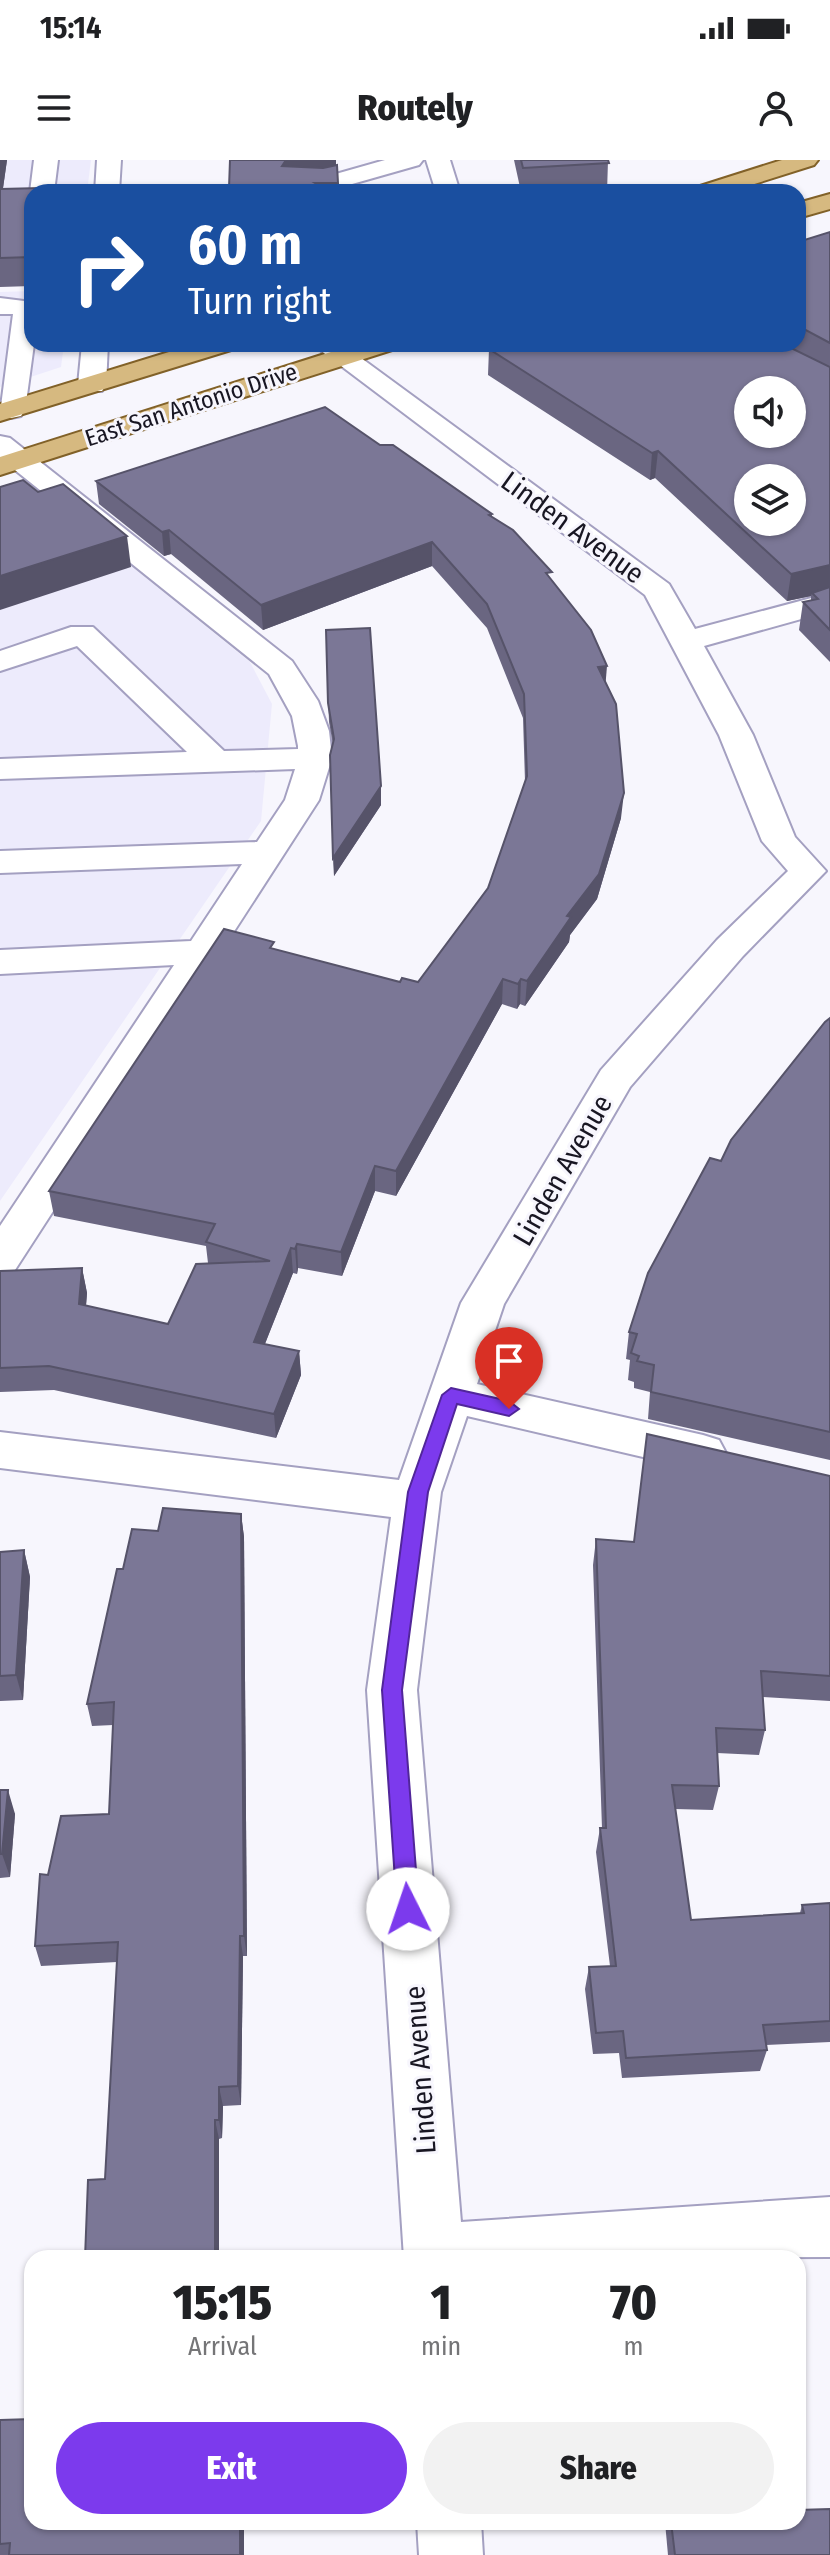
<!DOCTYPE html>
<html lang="en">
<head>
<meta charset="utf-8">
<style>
  body { margin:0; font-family:"Fira Sans Condensed",sans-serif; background:#f2f2f2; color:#202124; height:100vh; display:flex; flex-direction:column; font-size:30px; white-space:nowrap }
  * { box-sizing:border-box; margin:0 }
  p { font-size:26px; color:#757577 }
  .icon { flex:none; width:44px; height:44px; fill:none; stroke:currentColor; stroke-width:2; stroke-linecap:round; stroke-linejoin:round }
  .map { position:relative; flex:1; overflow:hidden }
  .drawer { position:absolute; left:24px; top:2090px; width:782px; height:280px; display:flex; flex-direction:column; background:#fff; border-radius:24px; box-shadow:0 2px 6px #0004 }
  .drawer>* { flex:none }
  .top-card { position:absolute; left:24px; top:24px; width:782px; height:168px; border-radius:24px; box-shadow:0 2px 6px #0004; background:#1a4fa0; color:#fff; overflow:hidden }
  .buttons { position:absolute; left:734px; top:216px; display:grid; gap:16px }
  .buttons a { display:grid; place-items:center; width:72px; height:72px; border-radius:50%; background:#fff; box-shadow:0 2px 6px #0004; font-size:40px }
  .pin { position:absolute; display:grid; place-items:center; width:68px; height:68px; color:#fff; margin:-82px -34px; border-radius:50% 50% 50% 0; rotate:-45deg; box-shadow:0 0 8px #0007 }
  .pin .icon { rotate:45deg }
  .me { position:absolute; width:88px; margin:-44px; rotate:356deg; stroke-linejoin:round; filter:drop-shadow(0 0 6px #0008) }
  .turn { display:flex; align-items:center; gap:28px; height:168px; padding:0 32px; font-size:36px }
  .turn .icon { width:104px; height:104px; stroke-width:2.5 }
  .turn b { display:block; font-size:56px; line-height:68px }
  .eta { display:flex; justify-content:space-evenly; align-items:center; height:136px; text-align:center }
  .eta b { font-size:48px; font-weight:800; line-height:56px }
  .primary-button { display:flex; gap:16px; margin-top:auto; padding:16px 32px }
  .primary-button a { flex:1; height:92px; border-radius:48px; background:#7c3aed; color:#fff; font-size:32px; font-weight:800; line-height:92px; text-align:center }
  .primary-button a+a { background:#f2f2f2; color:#202124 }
  .status { display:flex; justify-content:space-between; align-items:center; height:56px; padding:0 40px; background:#fff; direction:ltr }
  .status svg { height:22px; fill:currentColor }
  header { display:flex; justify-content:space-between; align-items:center; height:104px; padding:0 32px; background:#fff; font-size:36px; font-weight:800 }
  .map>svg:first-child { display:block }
  .built { fill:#edebfc }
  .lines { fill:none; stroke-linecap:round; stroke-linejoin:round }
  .minor-casing { stroke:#a4a0c1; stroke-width:4 }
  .major-casing { stroke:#816128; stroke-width:4 }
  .minor { fill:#fff; fill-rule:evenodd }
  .major { fill:#d6b980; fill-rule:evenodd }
  .wall { fill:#6a6681 }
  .shaded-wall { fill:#565369 }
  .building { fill:#7b7796; stroke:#565369; stroke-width:2; fill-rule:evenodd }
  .route { fill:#7c3aed; stroke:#51269a; stroke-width:2 }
  .labels { text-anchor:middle; stroke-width:6; stroke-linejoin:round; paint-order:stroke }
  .far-street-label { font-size:24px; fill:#181622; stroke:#f7f6fd }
  .street-label { font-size:28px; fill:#181622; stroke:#f7f6fd }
</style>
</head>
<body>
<div class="status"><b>15:14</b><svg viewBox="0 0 49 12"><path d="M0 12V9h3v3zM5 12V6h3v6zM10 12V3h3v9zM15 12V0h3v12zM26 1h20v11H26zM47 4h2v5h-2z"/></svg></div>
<header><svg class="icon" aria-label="menu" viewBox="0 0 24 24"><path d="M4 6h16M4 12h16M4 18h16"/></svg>Routely<svg class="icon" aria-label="person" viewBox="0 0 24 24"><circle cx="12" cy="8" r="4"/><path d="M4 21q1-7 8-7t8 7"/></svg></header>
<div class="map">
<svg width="830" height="2395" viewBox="0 0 830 2395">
  <rect width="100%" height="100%" fill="#f7f6fd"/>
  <g class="built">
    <path d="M 0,0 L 91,0 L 87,32 L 32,32 L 0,43 Z"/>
    <path d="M 32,131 L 32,184 L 64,184 L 61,207 L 0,227 L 0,132 Z"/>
    <path d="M 42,334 L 250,502 L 272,544 L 261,661 L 0,1041 L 0,337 Z"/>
  </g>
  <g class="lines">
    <defs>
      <g id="minor">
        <path d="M 34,0 L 58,0 L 54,32 L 30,32 Z"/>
        <path d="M 97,0 L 121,0 L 119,32 L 95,32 Z"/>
        <path d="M 385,0 L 423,0 L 419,5 L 324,32 L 286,32 L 290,27 Z"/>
        <path d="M 426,0 L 450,0 L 460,32 L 436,32 Z"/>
        <path d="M 0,138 L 32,142 L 34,184 L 25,250 L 21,256 L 11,258 L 0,254 L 13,154 L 0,154 Z"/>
        <path d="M 82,184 L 108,184 L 106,225 L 102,231 L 82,231 L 78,225 Z"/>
        <path d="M 312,184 L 342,184 L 669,424 L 695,469 L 830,433 L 830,451 L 704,486 L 753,575 L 795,677 L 826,711 L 743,796 L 630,927 L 504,1144 L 477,1224 L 703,1275 L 719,1280 L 726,1293 L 719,1306 L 703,1311 L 467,1256 L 441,1332 L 417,1530 L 461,2062 L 830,2037 L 830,2097 L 404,2098 L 367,1530 L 391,1357 L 0,1308 L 0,1272 L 399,1320 L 461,1143 L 601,910 L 717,780 L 788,711 L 762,681 L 719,575 L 645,435 Z"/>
        <path d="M 0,276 L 10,278 L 292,501 L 318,541 L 329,571 L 332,598 L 319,640 L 15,1110 L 0,1115 L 0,1066 L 174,805 L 0,814 L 0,790 L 191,781 L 242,704 L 0,713 L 0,691 L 257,682 L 285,640 L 295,609 L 0,619 L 0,599 L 187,592 L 77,486 L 0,511 L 0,491 L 71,467 L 93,467 L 224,591 L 298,589 L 298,586 L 292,556 L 269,514 L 0,298 Z"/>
        <path d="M 417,2362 L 481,2362 L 483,2395 L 419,2395 Z"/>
      </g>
      <g id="major">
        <path d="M 782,0 L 818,0 L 814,5 L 729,32 L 693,32 L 697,27 Z"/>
        <path d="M 830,34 L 830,49 L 798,58 L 798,43 Z"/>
        <path d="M 195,184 L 235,184 L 231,190 L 0,261 L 0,244 Z"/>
        <path d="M 356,184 L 396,184 L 392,190 L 0,315 L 0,297 Z"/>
      </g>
    </defs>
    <use href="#minor" class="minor-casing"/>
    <use href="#major" class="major-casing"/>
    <use href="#minor" class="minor"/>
    <use href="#major" class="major"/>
  </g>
  <g class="wall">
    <path d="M 0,0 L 7,0 L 3,28 L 1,29 L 82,27 L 82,32 L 32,32 L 32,126 L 0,127 Z"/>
    <path d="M 514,0 L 608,0 L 607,32 L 521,32 Z"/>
    <path d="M 337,5 L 338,32 L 216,32 L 336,5 Z"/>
    <path d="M 830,72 L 830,502 L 799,470 L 803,442 L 811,441 L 811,436 L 787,441 L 655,318 L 650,320 L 488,215 L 489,189 L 506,184 L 798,184 L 798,82 Z"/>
    <path d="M 380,285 L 492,354 L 492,357 L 552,420 L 605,522 L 621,658 L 597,739 L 570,775 L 569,782 L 525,846 L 520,844 L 517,849 L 502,844 L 396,1036 L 375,1031 L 342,1116 L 298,1108 L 297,1114 L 293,1113 L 265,1184 L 299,1191 L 301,1215 L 276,1278 L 54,1230 L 0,1232 L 0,1111 L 82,1108 L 87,1133 L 86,1146 L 168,1164 L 208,1103 L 206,1086 L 54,1056 L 49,1031 L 274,789 L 400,822 L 418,822 L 488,728 L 525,621 L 523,558 L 487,468 L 432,406 L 263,470 L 171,394 L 164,396 L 99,344 L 96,321 Z"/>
    <path d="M 326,470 L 381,626 L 381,645 L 334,716 L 333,585 L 329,562 Z"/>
    <path d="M 830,858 L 830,1300 L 648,1259 L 650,1232 L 634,1228 L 634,1222 L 628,1220 L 630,1200 L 626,1199 L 629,1172 L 721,1001 Z"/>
    <path d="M 830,1316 L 830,1541 L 763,1537 L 765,1570 L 759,1595 L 717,1593 L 719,1626 L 713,1650 L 675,1649 L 691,1760 L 800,1753 L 802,1745 L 830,1743 L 830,1882 L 766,1885 L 767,1890 L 760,1911 L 622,1918 L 619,1893 L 593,1894 L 585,1829 L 589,1807 L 610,1806 L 596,1692 L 600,1668 L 602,1668 L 593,1405 L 596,1379 L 633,1382 Z"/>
    <path d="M 241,1354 L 244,1377 L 247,1796 L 243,1796 L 241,1945 L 223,1946 L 222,1978 L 219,1979 L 105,2019 L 117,1802 L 41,1806 L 35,1786 L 48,1715 L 109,1654 L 113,1565 L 92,1566 L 87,1544 L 123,1409 L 158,1371 Z"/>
    <path d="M 24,1390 L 30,1417 L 23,1540 L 0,1541 L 0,1392 Z"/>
    <path d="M 0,1630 L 15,1654 L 10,1717 L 0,1718 Z"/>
    <path d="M 0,2260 L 32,2362 L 252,2362 L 244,2362 L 244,2395 L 0,2395 Z"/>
    <path d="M 665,2362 L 798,2362 L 830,2395 L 668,2395 Z"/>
  </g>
  <g class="shaded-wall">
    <path d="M 0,0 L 7,0 L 3,28 L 0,30 Z"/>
    <path d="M 286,0 L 336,0 L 336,11 L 282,6 Z"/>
    <path d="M 658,291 L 655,318 L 650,320 L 652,293 Z"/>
    <path d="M 169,370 L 171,394 L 164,396 L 162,372 Z"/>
    <path d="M 127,376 L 131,407 L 0,450 L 0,416 Z"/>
    <path d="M 432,382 L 432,406 L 263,470 L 261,445 Z"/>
    <path d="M 830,405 L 830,431 L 812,433 L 811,436 L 787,441 L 791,414 Z"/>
    <path d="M 607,506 L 605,530 L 598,507 Z"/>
    <path d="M 381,626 L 381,645 L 334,716 L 333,698 Z"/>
    <path d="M 624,633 L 621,658 L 597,739 L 570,775 L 569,782 L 525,846 L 527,821 Z"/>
    <path d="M 503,819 L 502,844 L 396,1036 L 396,1011 Z"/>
    <path d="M 521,819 L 520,844 L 517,849 L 518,824 Z"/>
    <path d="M 375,1006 L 375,1031 L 342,1116 L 341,1092 Z"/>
    <path d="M 297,1084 L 298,1108 L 297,1114 L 295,1089 Z"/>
    <path d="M 291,1088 L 293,1113 L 256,1206 L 254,1182 Z"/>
    <path d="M 82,1108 L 87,1133 L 84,1168 L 79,1144 Z"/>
    <path d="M 299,1191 L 301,1215 L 276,1278 L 274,1254 Z"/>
    <path d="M 241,1354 L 244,1377 L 247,1796 L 244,1776 Z"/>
    <path d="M 24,1390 L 30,1417 L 23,1540 L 16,1515 Z"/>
    <path d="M 8,1630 L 15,1654 L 10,1717 L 2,1694 Z"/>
    <path d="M 240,1776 L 243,1796 L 241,1945 L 238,1926 Z"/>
    <path d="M 219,1927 L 223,1946 L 222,1978 L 219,1960 Z"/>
    <path d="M 215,1960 L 219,1979 L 219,2098 L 215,2098 Z"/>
    <rect x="240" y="2362" width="4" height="33"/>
  </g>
  <g class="building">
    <path d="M 230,0 L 286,0 L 282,6 L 323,8 L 337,5 L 338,23 L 315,23 L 330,32 L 216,32 L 229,28 Z"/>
    <path d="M 521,0 L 608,0 L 609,3 L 523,8 Z"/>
    <path d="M 82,27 L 81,32 L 32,32 L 32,97 L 0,98 L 0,29 Z"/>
    <path d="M 830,72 L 830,183 L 798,166 L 798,82 Z"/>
    <path d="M 506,184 L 783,184 L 830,207 L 830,405 L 791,414 L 658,291 L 652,293 L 489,189 ZM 748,230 L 792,230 L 792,274 L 748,274 ZM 748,318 L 792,318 L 792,362 L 748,362 Z"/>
    <path d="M 325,247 L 380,285 L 393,285 L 492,354 L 489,355 L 513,370 L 552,412 L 546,413 L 591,470 L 607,506 L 598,507 L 616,544 L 624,633 L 599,714 L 567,756 L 571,757 L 527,821 L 521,819 L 518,824 L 503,819 L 396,1011 L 375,1006 L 341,1092 L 297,1084 L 295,1089 L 291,1088 L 254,1182 L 299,1191 L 274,1254 L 49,1206 L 0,1208 L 0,1111 L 82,1108 L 79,1144 L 168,1164 L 196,1104 L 270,1101 L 206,1082 L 215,1064 L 49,1031 L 224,769 L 274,782 L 270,788 L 400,822 L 402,818 L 418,822 L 488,728 L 527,616 L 524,534 L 487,444 L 432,382 L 261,445 L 169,370 L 162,372 L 96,321 Z"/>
    <path d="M 23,320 L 38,332 L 63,324 L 127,376 L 0,416 L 0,327 Z"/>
    <path d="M 830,427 L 830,470 L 803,442 L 818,439 L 812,433 Z"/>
    <path d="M 370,468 L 381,626 L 333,698 L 330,595 L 334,579 L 328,543 L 326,470 Z"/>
    <path d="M 830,858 L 830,1272 L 651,1232 L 654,1205 L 637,1201 L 639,1196 L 631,1193 L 637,1174 L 629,1172 L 648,1113 L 710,998 L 721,1001 L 731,980 L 825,862 Z"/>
    <path d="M 647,1274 L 830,1316 L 830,1516 L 761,1511 L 765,1570 L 716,1568 L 719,1626 L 672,1625 L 691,1760 L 804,1753 L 802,1745 L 830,1743 L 830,1861 L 763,1865 L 767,1890 L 626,1898 L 623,1871 L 596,1873 L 589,1807 L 616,1806 L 600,1668 L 606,1668 L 596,1379 L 634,1382 Z"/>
    <path d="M 163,1348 L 241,1354 L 244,1776 L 240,1776 L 238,1926 L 219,1927 L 219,1960 L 215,1960 L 215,2098 L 85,2098 L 88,2020 L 105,2019 L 118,1782 L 35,1786 L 40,1714 L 48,1715 L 61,1656 L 109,1654 L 114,1542 L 87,1544 L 117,1409 L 123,1409 L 132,1369 L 158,1371 Z"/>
    <path d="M 24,1390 L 16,1515 L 0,1516 L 0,1392 Z"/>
    <path d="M 0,1630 L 8,1630 L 2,1694 L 0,1694 Z"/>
    <path d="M 32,2259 L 32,2362 L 240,2362 L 240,2395 L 9,2395 L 10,2383 L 0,2384 L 0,2260 Z"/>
    <path d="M 830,2349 L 830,2395 L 675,2395 L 671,2362 L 798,2362 L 798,2350 Z"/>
  </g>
  <path class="route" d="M 451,1228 L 509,1241 L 519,1249 L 509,1256 L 457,1244 L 428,1332 L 402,1530 L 419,1749 L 416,1757 L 408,1760 L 401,1757 L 397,1749 L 382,1530 L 408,1332 L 442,1235 Z"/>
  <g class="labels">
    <g class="far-street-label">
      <text transform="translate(191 245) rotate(-18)" y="8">East San Antonio Drive</text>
    </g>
    <g class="street-label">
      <text transform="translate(573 367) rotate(36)" y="10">Linden Avenue</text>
      <text transform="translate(562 1010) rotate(-60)" y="10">Linden Avenue</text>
      <text transform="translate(420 1910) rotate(-94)" y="10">Linden Avenue</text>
    </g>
  </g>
</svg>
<div class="buttons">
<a><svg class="icon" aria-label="sound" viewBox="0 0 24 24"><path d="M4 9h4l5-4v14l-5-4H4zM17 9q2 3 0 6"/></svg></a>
<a><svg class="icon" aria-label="layers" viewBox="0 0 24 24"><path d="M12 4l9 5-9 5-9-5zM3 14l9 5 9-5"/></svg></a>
</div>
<div class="pin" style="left:509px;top:1249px;background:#d93025"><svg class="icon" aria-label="arrive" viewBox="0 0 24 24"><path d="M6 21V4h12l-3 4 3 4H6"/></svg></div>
<svg class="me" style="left:408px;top:1749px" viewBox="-20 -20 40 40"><circle r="19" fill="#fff"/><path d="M0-13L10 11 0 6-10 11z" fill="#7c3aed"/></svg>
<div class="top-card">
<div class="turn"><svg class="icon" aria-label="right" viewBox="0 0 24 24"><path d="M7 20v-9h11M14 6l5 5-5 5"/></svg><div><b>60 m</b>Turn right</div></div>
</div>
<section class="drawer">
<div class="eta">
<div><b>15:15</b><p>Arrival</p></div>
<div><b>1</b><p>min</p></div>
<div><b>70</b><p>m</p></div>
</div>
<div class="primary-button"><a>Exit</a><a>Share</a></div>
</section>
</div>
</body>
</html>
